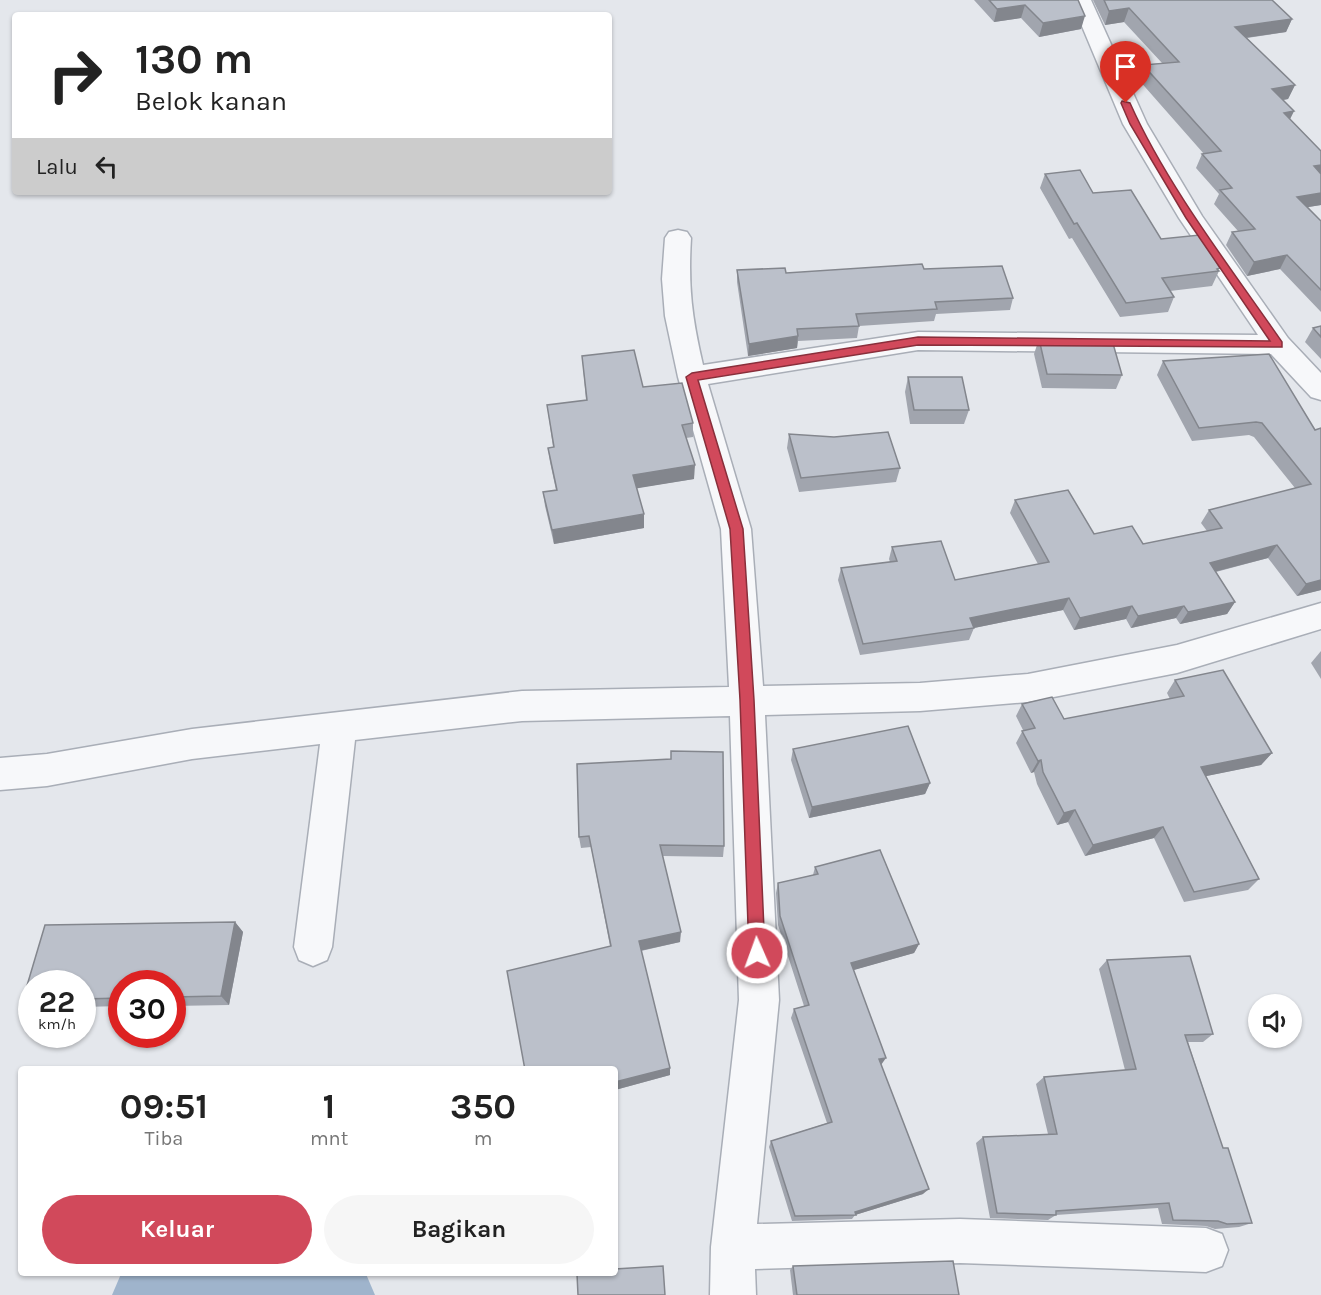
<!DOCTYPE html>
<html lang="id">
<head>
<meta charset="utf-8">
<style>
  body { margin:0; font-family:Karla,sans-serif; background:#f6f6f6; color:#222; height:100vh; display:flex; flex-direction:column; font-size:22px; white-space:nowrap }
  * { box-sizing:border-box; margin:0 }
  p { font-size:20px; color:#767676 }
  .icon { flex:none; width:33px; height:33px; fill:none; stroke:currentColor; stroke-width:2; stroke-linecap:round; stroke-linejoin:round }
  .map { position:relative; flex:1; overflow:hidden }
  .details { position:absolute; left:18px; top:1066px; width:600px; height:210px; display:flex; flex-direction:column; background:#fff; border-radius:6px; box-shadow:0 2px 4px #0004 }
  .details>* { flex:none }
  .banner { position:absolute; left:12px; top:12px; width:600px; height:183px; border-radius:6px; box-shadow:0 2px 4px #0004; background:#fff; color:#222; overflow:hidden }
  .tools { position:absolute; left:1248px; top:994px; display:grid; gap:12px }
  .tools a { display:grid; place-items:center; width:54px; height:54px; border-radius:50%; background:#fff; box-shadow:0 2px 4px #0004; font-size:30px }
  .speed { position:absolute; left:18px; top:970px; display:flex; gap:12px; font-size:30px; font-weight:700; text-align:center }
  .speed>* { display:grid; place-content:center; width:78px; height:78px; border-radius:50%; background:#fff; box-shadow:0 2px 4px #0004; line-height:1 }
  .speed small { font-size:15px; font-weight:400 }
  .speed .limit { border:9px solid #d22; background:#fff; color:#111 }
  .pin { position:absolute; display:grid; place-items:center; width:51px; height:51px; color:#fff; margin:-62px -26px; border-radius:50% 50% 50% 0; rotate:-45deg; box-shadow:0 0 6px #0007 }
  .pin .icon { rotate:45deg }
  .me { position:absolute; width:66px; margin:-33px; rotate:358deg; stroke-linejoin:round; filter:drop-shadow(0 0 4px #0008) }
  .turn { display:flex; align-items:center; gap:21px; height:126px; padding:0 24px; font-size:27px }
  .turn .icon { width:78px; height:78px; stroke-width:2.5 }
  .turn b { display:block; font-size:42px; line-height:51px }
  .then { display:flex; align-items:center; height:57px; padding:0 24px; background:#0003; gap:12px; font-size:22px }
  .eta { display:flex; justify-content:space-evenly; align-items:center; height:102px; text-align:center }
  .eta b { font-size:36px; font-weight:700; line-height:42px }
  .action { display:flex; gap:12px; margin-top:auto; padding:12px 24px }
  .action a { flex:1; height:69px; border-radius:36px; background:#d1495b; color:#fff; font-size:24px; font-weight:700; line-height:69px; text-align:center }
  .action a+a { background:#f6f6f6; color:#222 }
  .map>svg:first-child { display:block }
  .lines { fill:none; stroke-linecap:round; stroke-linejoin:round }
  .river { fill:#9fb4cc; fill-rule:evenodd }
  .minor-casing { stroke:#a9aeb7; stroke-width:3 }
  .minor { fill:#f7f8fa; fill-rule:evenodd }
  .wall { fill:#a1a5ae }
  .shaded-wall { fill:#83868d }
  .building { fill:#bbc0ca; stroke:#83868d; stroke-width:1.5 }
  .route { fill:#d1495b; stroke:#882f3b; stroke-width:1.5 }
</style>
</head>
<body>
<div class="map">
<svg width="1321" height="1295" viewBox="0 0 1321 1295">
  <rect width="100%" height="100%" fill="#e4e7ec"/>
  <g class="lines">
    <path class="river" d="M 121,1274 L 366,1274 L 375,1295 L 112,1295 Z"/>
    <defs>
      <path id="minor" d="M 1071,0 L 1091,0 L 1147,124 L 1202,216 L 1288,338 L 1321,373 L 1321,400 L 1311,397 L 1271,354 L 918,350 L 708,384 L 751,529 L 763,686 L 920,683 L 1028,674 L 1177,645 L 1321,603 L 1321,629 L 1177,673 L 1028,702 L 920,711 L 765,715 L 779,1000 L 757,1224 L 960,1219 L 1206,1228 L 1222,1234 L 1228,1250 L 1222,1266 L 1206,1272 L 960,1263 L 755,1269 L 756,1295 L 710,1295 L 711,1247 L 739,1000 L 730,716 L 522,721 L 355,740 L 332,947 L 327,960 L 313,966 L 299,960 L 294,947 L 320,744 L 192,759 L 47,786 L 0,790 L 0,758 L 47,754 L 192,729 L 522,691 L 729,687 L 721,529 L 678,377 L 665,316 L 662,279 L 665,238 L 669,232 L 678,230 L 687,232 L 691,238 C 688,287 692,318 703,365 L 918,332 L 1258,335 L 1179,218 L 1123,124 Z"/>
    </defs>
    <use href="#minor" class="minor-casing"/>
    <use href="#minor" class="minor"/>
  </g>
  <g class="wall">
    <path d="M 974,0 L 1078,0 L 1081,29 L 1039,37 L 1021,18 L 994,22 Z"/>
    <path d="M 1093,0 L 1272,0 L 1292,19 L 1286,32 L 1247,38 L 1295,85 L 1288,99 L 1283,100 L 1294,111 L 1290,119 L 1321,151 L 1321,205 L 1308,207 L 1321,221 L 1321,312 L 1280,269 L 1247,276 L 1226,245 L 1232,232 L 1238,231 L 1214,204 L 1219,194 L 1196,168 L 1202,154 L 1204,154 L 1138,79 L 1143,65 L 1162,63 L 1124,22 L 1105,25 Z"/>
    <path d="M 1045,174 L 1093,193 L 1161,239 L 1219,271 L 1212,286 L 1170,291 L 1174,297 L 1168,312 L 1120,317 L 1072,238 L 1069,239 L 1040,188 Z"/>
    <path d="M 924,269 L 1013,298 L 1010,310 L 936,314 L 934,321 L 859,326 L 857,338 L 798,341 L 797,348 L 748,356 L 737,282 L 737,270 L 786,273 Z"/>
    <path d="M 1321,326 L 1321,359 L 1305,342 L 1313,328 Z"/>
    <path d="M 1039,339 L 1122,375 L 1116,389 L 1042,388 L 1034,354 Z"/>
    <path d="M 582,356 L 643,387 L 693,423 L 693,437 L 686,438 L 694,479 L 636,488 L 644,528 L 554,544 L 545,506 L 543,492 L 556,490 L 550,462 L 548,448 L 553,447 L 547,405 L 586,400 Z"/>
    <path d="M 1163,361 L 1315,430 L 1321,590 L 1297,596 L 1268,558 L 1216,572 L 1235,602 L 1227,614 L 1180,624 L 1176,618 L 1131,628 L 1126,619 L 1074,630 L 1063,610 L 974,628 L 969,640 L 860,655 L 838,580 L 841,568 L 890,562 L 889,559 L 892,547 L 955,580 L 1038,564 L 1010,513 L 1015,500 L 1094,534 L 1143,544 L 1207,531 L 1201,523 L 1209,510 L 1295,488 L 1254,437 L 1249,435 L 1192,441 L 1157,375 Z"/>
    <path d="M 908,377 L 969,410 L 964,424 L 910,424 L 905,392 Z"/>
    <path d="M 789,434 L 900,468 L 896,482 L 799,492 L 787,448 Z"/>
    <path d="M 1321,651 L 1321,679 L 1311,663 Z"/>
    <path d="M 1175,680 L 1272,753 L 1261,765 L 1206,776 L 1259,879 L 1248,890 L 1184,902 L 1154,838 L 1085,856 L 1068,822 L 1057,825 L 1037,784 L 1034,772 L 1031,773 L 1016,743 L 1023,730 L 1016,716 L 1022,704 L 1064,719 L 1170,699 L 1167,693 Z"/>
    <path d="M 793,749 L 930,783 L 925,794 L 809,818 L 791,760 Z"/>
    <path d="M 577,764 L 724,846 L 723,857 L 663,856 L 680,942 L 641,951 L 670,1068 L 670,1075 L 615,1090 L 610,946 L 591,847 L 581,848 L 579,837 Z"/>
    <path d="M 815,867 L 919,944 L 914,953 L 853,970 L 881,1065 L 923,1194 L 855,1215 L 852,1219 L 792,1221 L 769,1147 L 771,1141 L 827,1123 L 791,1018 L 794,1009 L 804,1006 L 778,925 L 776,893 L 778,883 L 813,875 Z"/>
    <path d="M 235,922 L 243,932 L 229,1005 L 172,1006 L 172,984 L 122,984 L 122,1006 L 82,1007 L 82,984 L 32,984 L 32,1005 L 23,999 L 45,925 Z"/>
    <path d="M 1107,960 L 1213,1034 L 1203,1042 L 1188,1042 L 1223,1148 L 1252,1223 L 1239,1227 L 1215,1229 L 1206,1226 L 1162,1224 L 1158,1208 L 1056,1215 L 1048,1220 L 990,1218 L 976,1143 L 983,1137 L 1048,1134 L 1036,1084 L 1044,1077 L 1125,1070 L 1099,969 Z"/>
    <path d="M 793,1266 L 959,1295 L 793,1295 L 790,1270 Z"/>
  </g>
  <g class="shaded-wall">
    <path d="M 1025,5 L 1021,18 L 994,22 L 997,9 Z"/>
    <path d="M 1129,8 L 1124,22 L 1105,25 L 1109,11 Z"/>
    <path d="M 1085,16 L 1081,29 L 1039,37 L 1043,23 Z"/>
    <path d="M 1292,19 L 1286,32 L 1230,40 L 1235,27 Z"/>
    <path d="M 1295,85 L 1288,99 L 1265,103 L 1272,89 Z"/>
    <path d="M 1294,111 L 1287,125 L 1284,113 Z"/>
    <path d="M 1321,165 L 1321,178 L 1314,166 Z"/>
    <path d="M 1321,193 L 1321,205 L 1290,210 L 1297,197 Z"/>
    <path d="M 1287,255 L 1280,269 L 1247,276 L 1254,262 Z"/>
    <path d="M 798,336 L 797,348 L 748,356 L 749,344 Z"/>
    <path d="M 695,465 L 694,479 L 633,489 L 633,475 Z"/>
    <path d="M 644,514 L 644,528 L 554,544 L 552,530 Z"/>
    <path d="M 1277,545 L 1268,558 L 1202,575 L 1210,563 Z"/>
    <path d="M 1321,580 L 1321,590 L 1297,596 L 1306,584 Z"/>
    <path d="M 1069,598 L 1063,610 L 974,628 L 970,618 Z"/>
    <path d="M 1235,602 L 1227,614 L 1180,624 L 1188,612 Z"/>
    <path d="M 1132,606 L 1126,619 L 1074,630 L 1080,618 Z"/>
    <path d="M 1184,606 L 1176,618 L 1131,628 L 1138,616 Z"/>
    <path d="M 1272,753 L 1261,765 L 1192,779 L 1201,767 Z"/>
    <path d="M 1041,760 L 1034,772 L 1031,773 L 1038,761 Z"/>
    <path d="M 930,783 L 925,794 L 809,818 L 812,807 Z"/>
    <path d="M 1075,810 L 1068,822 L 1057,825 L 1064,813 Z"/>
    <path d="M 1163,827 L 1154,838 L 1085,856 L 1093,845 Z"/>
    <path d="M 235,922 L 243,932 L 229,1005 L 221,996 Z"/>
    <path d="M 681,932 L 680,942 L 639,951 L 639,941 Z"/>
    <path d="M 919,944 L 914,953 L 847,972 L 851,963 Z"/>
    <path d="M 886,1058 L 881,1065 L 879,1059 Z"/>
    <path d="M 670,1068 L 670,1075 L 615,1090 L 615,1082 Z"/>
    <path d="M 929,1189 L 923,1194 L 855,1215 L 855,1212 Z"/>
  </g>
  <g class="building">
    <path d="M 989,0 L 1078,0 L 1085,16 L 1043,23 L 1025,5 L 997,9 Z"/>
    <path d="M 1104,0 L 1272,0 L 1292,19 L 1235,27 L 1295,85 L 1272,89 L 1294,111 L 1284,113 L 1321,151 L 1321,165 L 1314,166 L 1321,174 L 1321,193 L 1297,197 L 1321,221 L 1321,290 L 1287,255 L 1254,262 L 1232,232 L 1255,229 L 1220,190 L 1232,188 L 1202,154 L 1221,151 L 1143,65 L 1179,62 L 1129,8 L 1109,11 Z"/>
    <path d="M 1080,170 L 1093,193 L 1131,190 L 1161,239 L 1200,235 L 1220,268 L 1217,269 L 1219,271 L 1162,278 L 1174,297 L 1126,303 L 1077,223 L 1074,224 L 1045,174 Z"/>
    <path d="M 922,264 L 924,269 L 1002,266 L 1013,298 L 935,302 L 937,309 L 856,314 L 859,326 L 797,329 L 798,336 L 749,344 L 737,270 L 785,268 L 786,273 Z"/>
    <path d="M 1321,326 L 1321,337 L 1313,328 Z"/>
    <path d="M 1039,339 L 1112,340 L 1122,375 L 1047,374 Z"/>
    <path d="M 634,350 L 643,387 L 682,383 L 693,423 L 682,425 L 695,465 L 633,475 L 644,514 L 552,530 L 543,492 L 557,490 L 548,448 L 554,447 L 547,405 L 587,400 L 582,356 Z"/>
    <path d="M 1269,354 L 1315,430 L 1321,428 L 1321,580 L 1306,584 L 1277,545 L 1210,563 L 1235,602 L 1188,612 L 1184,606 L 1138,616 L 1132,606 L 1080,618 L 1069,598 L 970,618 L 974,628 L 863,644 L 841,568 L 897,561 L 892,547 L 941,541 L 955,580 L 1049,562 L 1015,500 L 1068,490 L 1094,534 L 1132,526 L 1143,544 L 1222,528 L 1209,510 L 1311,484 L 1262,423 L 1256,422 L 1199,428 L 1163,361 Z"/>
    <path d="M 908,377 L 962,377 L 969,410 L 914,410 Z"/>
    <path d="M 888,432 L 900,468 L 801,478 L 789,434 L 834,437 Z"/>
    <path d="M 1223,670 L 1272,753 L 1201,767 L 1259,879 L 1194,892 L 1163,827 L 1093,845 L 1075,810 L 1064,813 L 1043,772 L 1041,760 L 1038,761 L 1022,731 L 1035,728 L 1022,704 L 1052,697 L 1064,719 L 1184,696 L 1175,680 Z"/>
    <path d="M 908,726 L 930,783 L 812,807 L 793,749 Z"/>
    <path d="M 671,751 L 723,752 L 724,846 L 660,845 L 681,932 L 639,941 L 670,1068 L 615,1082 L 615,1070 L 525,1070 L 507,971 L 611,946 L 589,836 L 579,837 L 577,764 L 671,759 Z"/>
    <path d="M 880,850 L 919,944 L 851,963 L 886,1058 L 879,1059 L 929,1189 L 855,1212 L 856,1215 L 795,1216 L 771,1141 L 832,1122 L 794,1009 L 809,1005 L 780,916 L 778,883 L 818,874 L 815,867 Z"/>
    <path d="M 235,922 L 221,996 L 172,997 L 172,984 L 122,984 L 122,998 L 82,999 L 82,984 L 32,984 L 32,999 L 23,999 L 45,925 Z"/>
    <path d="M 1190,956 L 1213,1034 L 1185,1035 L 1223,1148 L 1228,1148 L 1252,1223 L 1227,1224 L 1218,1221 L 1173,1220 L 1169,1203 L 1056,1211 L 1056,1215 L 997,1213 L 983,1137 L 1057,1134 L 1044,1077 L 1136,1069 L 1107,960 Z"/>
    <path d="M 953,1261 L 959,1295 L 797,1295 L 793,1266 Z"/>
    <path d="M 663,1266 L 665,1295 L 578,1295 L 577,1274 L 615,1274 L 615,1269 Z"/>
  </g>
  <path class="route" d="M 1122,101 L 1130,103 C 1167,186 1231,268 1282,342 L 1282,347 L 918,345 L 698,380 L 743,529 L 754,700 L 765,953 L 763,959 L 757,961 L 752,959 L 749,953 L 740,700 L 730,529 L 686,377 L 692,373 L 918,337 L 1270,341 L 1186,218 L 1130,124 L 1121,103 Z"/>
</svg>
<div class="tools">
<a><svg class="icon" aria-label="sound" viewBox="0 0 24 24"><path d="M4 9h4l5-4v14l-5-4H4zM17 9q2 3 0 6"/></svg></a>
</div>
<div class="speed"><div>22<small>km/h</small></div><div class="limit">30</div></div>
<div class="pin" style="left:1126px;top:103px;background:#d93025"><svg class="icon" aria-label="arrive" viewBox="0 0 24 24"><path d="M6 21V4h12l-3 4 3 4H6"/></svg></div>
<svg class="me" style="left:757px;top:953px" viewBox="-20 -20 40 40"><circle r="17" fill="#d1495b" stroke="#fff" stroke-width="3"/><path d="M0-11L8 9 0 5-8 9z" fill="#fff"/></svg>
<div class="banner">
<div class="turn"><svg class="icon" aria-label="right" viewBox="0 0 24 24"><path d="M7 20v-9h11M14 6l5 5-5 5"/></svg><div><b>130 m</b>Belok kanan</div></div>
<div class="then">Lalu<svg class="icon" aria-label="left" viewBox="0 0 24 24"><path d="M17 20v-9H6M10 6l-5 5 5 5"/></svg></div>
</div>
<section class="details">
<div class="eta">
<div><b>09:51</b><p>Tiba</p></div>
<div><b>1</b><p>mnt</p></div>
<div><b>350</b><p>m</p></div>
</div>
<div class="action"><a>Keluar</a><a>Bagikan</a></div>
</section>
</div>
</body>
</html>
